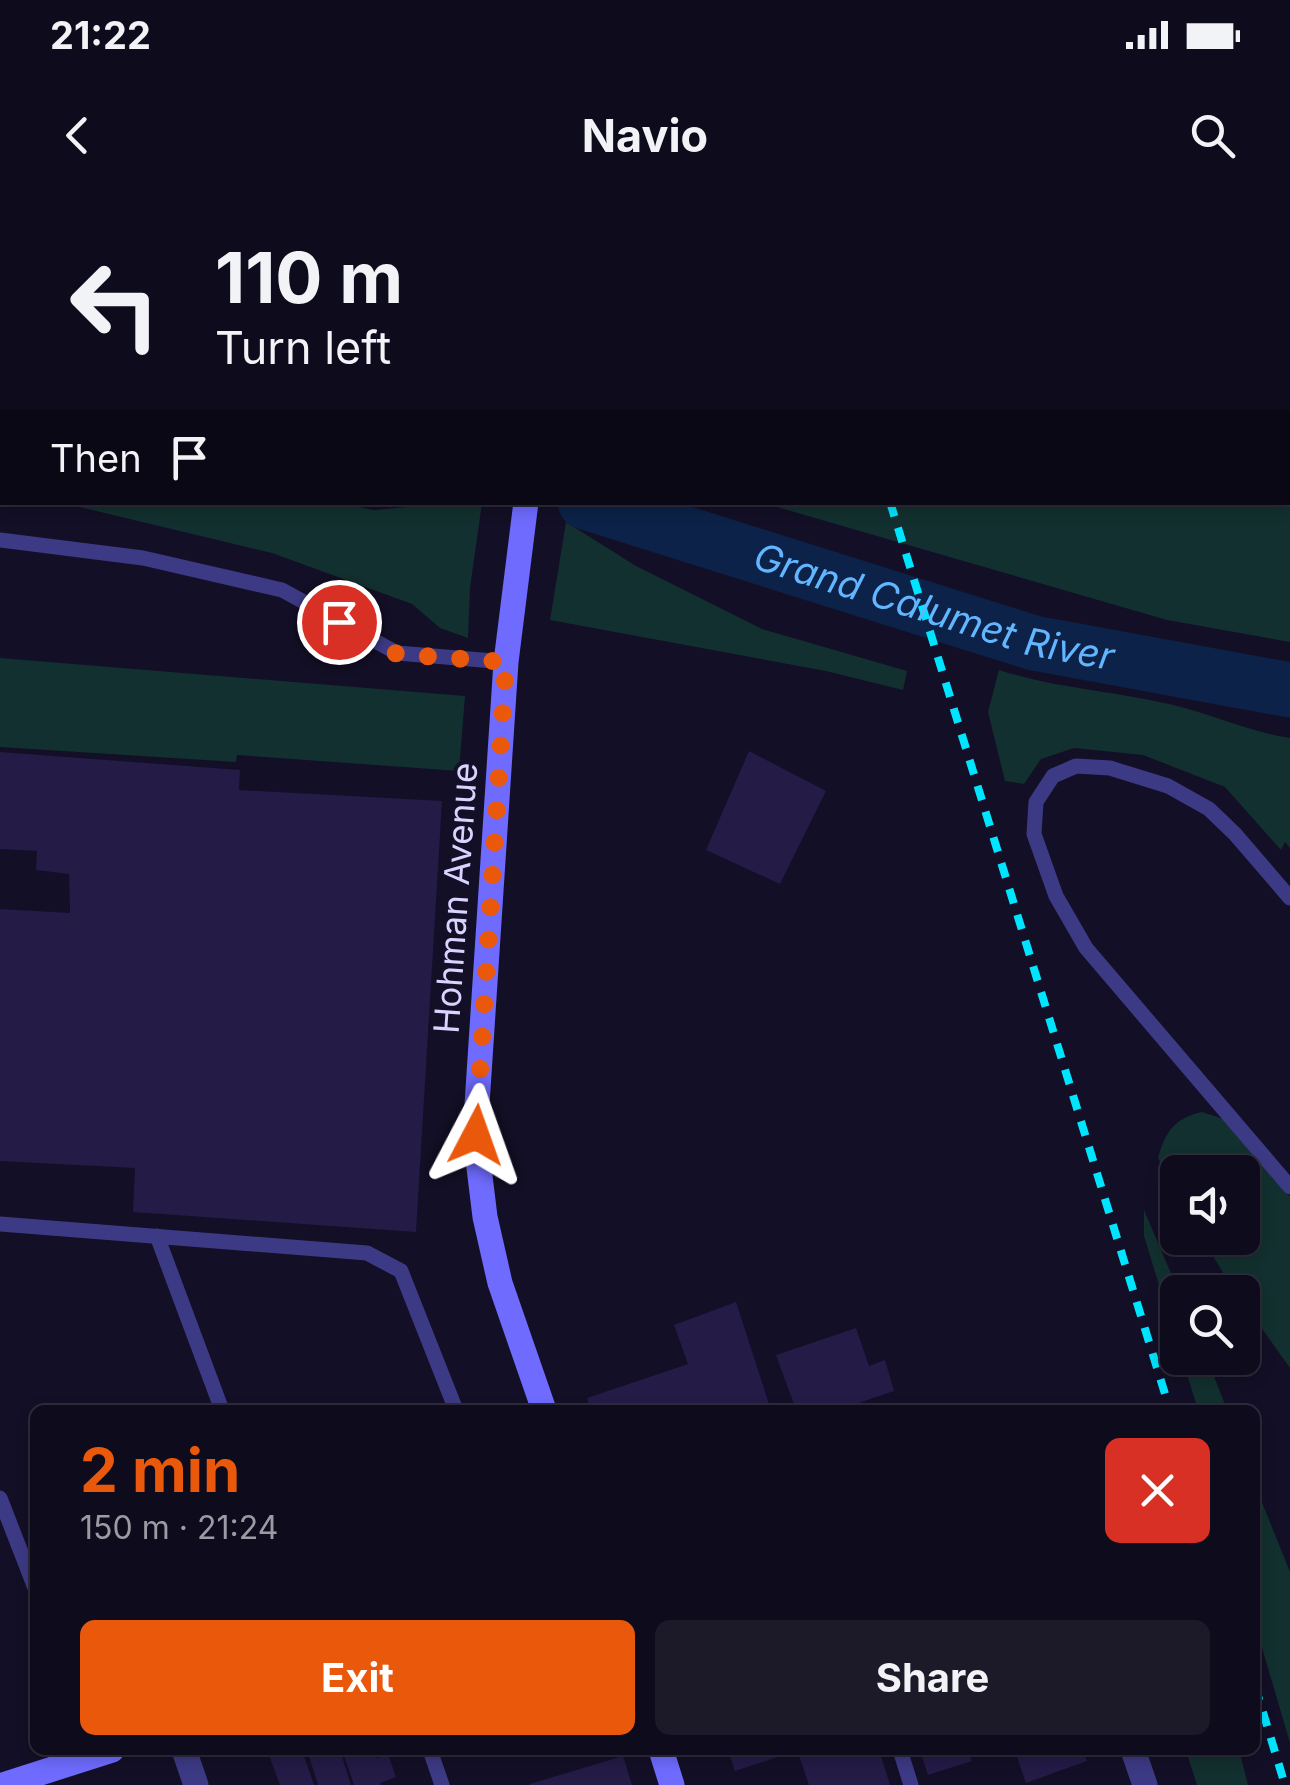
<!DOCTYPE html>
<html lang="en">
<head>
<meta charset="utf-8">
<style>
  body { margin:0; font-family:Inter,sans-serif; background:#1c1929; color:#f1f3f6; height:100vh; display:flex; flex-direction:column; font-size:38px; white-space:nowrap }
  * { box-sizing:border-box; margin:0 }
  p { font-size:32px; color:#9b9ba3 }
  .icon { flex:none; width:55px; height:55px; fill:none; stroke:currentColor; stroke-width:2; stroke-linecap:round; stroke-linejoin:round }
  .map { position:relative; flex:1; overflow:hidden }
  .side { position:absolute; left:30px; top:1205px; width:1230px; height:350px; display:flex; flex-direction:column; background:#0e0b1c; border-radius:15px; box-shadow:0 5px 15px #0003,0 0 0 2px #2e2b3b }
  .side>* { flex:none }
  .banner { position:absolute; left:0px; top:0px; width:1290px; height:305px; box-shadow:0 5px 15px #0003,0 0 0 2px #2e2b3b; background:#0e0b1c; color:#f1f3f6; overflow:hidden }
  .controls { position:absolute; left:1160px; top:955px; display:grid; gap:20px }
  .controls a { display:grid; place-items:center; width:100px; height:100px; border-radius:15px; background:#0e0b1c; box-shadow:0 5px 15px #0003,0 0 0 2px #2e2b3b; font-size:50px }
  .pin { position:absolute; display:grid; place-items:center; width:85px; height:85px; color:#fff; margin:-42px; border:5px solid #fff; border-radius:50%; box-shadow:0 2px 10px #0007 }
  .me { position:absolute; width:110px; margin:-55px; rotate:4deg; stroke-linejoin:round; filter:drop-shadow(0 0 8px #0008) }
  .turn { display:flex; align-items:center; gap:35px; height:210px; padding:0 50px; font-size:45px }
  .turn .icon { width:130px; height:130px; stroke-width:2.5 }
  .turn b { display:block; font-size:70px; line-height:85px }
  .then { display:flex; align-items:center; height:95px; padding:0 50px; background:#0003; gap:20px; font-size:38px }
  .round { display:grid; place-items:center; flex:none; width:105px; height:105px; border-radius:15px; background:#1c1929 }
  .overview { display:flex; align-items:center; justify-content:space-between; height:170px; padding:0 50px }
  h1 { font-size:60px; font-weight:700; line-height:75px; color:#ea580c }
  .action { display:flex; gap:20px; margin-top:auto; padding:20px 50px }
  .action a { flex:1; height:115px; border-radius:15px; background:#ea580c; color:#fff; font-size:40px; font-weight:700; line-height:115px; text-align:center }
  .action a+a { background:#1c1929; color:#f1f3f6 }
  .status { display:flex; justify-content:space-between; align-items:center; height:70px; padding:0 50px; background:#0e0b1c; direction:ltr }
  .status svg { height:28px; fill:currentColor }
  header { display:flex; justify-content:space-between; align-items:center; height:130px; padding:0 50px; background:#0e0b1c; font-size:45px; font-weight:700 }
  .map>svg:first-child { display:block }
  .green { fill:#12302f }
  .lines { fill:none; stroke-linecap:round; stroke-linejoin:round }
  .river { stroke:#0c2248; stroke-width:55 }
  .building { fill:#241b47 }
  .lane { stroke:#3d3a85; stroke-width:15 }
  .street { stroke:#3d3a85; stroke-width:25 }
  .secondary { stroke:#6f6bff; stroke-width:25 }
  .rail { stroke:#00e5ff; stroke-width:8; stroke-dasharray:15 12; stroke-linecap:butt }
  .route { stroke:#ea580c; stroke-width:18; stroke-dasharray:0 32.4 }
  .labels { text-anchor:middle; stroke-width:8; stroke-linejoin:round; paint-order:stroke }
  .street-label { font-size:35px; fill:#d9d4ff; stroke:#130f26 }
  .water-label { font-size:38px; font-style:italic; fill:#62b6ff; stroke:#130f26 }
</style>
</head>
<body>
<div class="status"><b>21:22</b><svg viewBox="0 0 49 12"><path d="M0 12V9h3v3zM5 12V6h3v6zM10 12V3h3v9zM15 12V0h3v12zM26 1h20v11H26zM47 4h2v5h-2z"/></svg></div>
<header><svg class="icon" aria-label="back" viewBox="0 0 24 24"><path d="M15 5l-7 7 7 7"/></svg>Navio<svg class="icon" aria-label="search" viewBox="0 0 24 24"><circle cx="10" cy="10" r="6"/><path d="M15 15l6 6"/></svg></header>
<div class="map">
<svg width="1290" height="1585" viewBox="0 0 1290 1585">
  <rect width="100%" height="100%" fill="#130f26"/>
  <g class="green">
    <path d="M 610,0 L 1290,0 L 1290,442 L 1167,420 L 763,303 L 1288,302 L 1288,2 L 609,2 Z"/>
    <path d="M 334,302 L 374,310 L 450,303 L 482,303 L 470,388 L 468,438 L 440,428 L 412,404 L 272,353 L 63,303 Z"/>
    <path d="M 566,322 L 636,366 L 762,429 L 907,471 L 903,490 L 826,471 L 550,420 Z"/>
    <path d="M 0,458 L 465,496 L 459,571 L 237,555 L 236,562 L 0,547 Z"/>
    <path d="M 999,470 C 1054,488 1113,491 1169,504 C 1210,513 1249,532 1290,538 L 1290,648 L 1285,642 L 1281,650 L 1225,587 L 1143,555 L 1074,548 L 1041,559 L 1024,584 L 1005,581 L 988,512 Z"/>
    <path d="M 1202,912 L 1230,921 L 1290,997 L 1290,1168 L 1243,1102 L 1242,1092 L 1235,1092 L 1233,1089 L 1202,1038 L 1242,1038 L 1242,972 L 1178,972 L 1177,993 L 1158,958 C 1165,933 1174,918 1202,912 Z"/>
    <path d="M 1144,1010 L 1179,1092 L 1178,1092 L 1177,1144 L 1144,1036 Z"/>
    <path d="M 1182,1158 L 1207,1158 L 1227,1210 L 1198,1210 Z"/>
    <path d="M 1255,1285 L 1290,1372 L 1290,1543 L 1255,1424 Z"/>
    <path d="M 1186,1550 L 1239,1550 L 1248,1585 L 1197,1585 Z"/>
  </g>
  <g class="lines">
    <g class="river">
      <path d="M 0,189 L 2,190"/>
      <path id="s1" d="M 585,302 L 1034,443 L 1290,490"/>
    </g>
  </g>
  <g class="building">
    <path d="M 749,551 L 826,591 L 780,684 L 706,650 Z"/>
    <path d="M 0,552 L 240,570 L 239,590 L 442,601 L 416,1032 L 133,1012 L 135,968 L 0,961 L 0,709 L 70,713 L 69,674 L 36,670 L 37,651 L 0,649 Z"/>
    <path d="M 736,1102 L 771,1210 L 591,1210 L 587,1198 L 688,1164 L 674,1125 Z"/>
    <path d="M 856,1128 L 869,1166 L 885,1160 L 894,1191 L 838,1210 L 796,1210 L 776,1155 Z"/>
    <path d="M 282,1550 L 302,1550 L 314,1585 L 280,1585 L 269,1555 Z"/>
    <path d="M 307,1550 L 340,1550 L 351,1585 L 318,1585 Z"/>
    <path d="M 342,1550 L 374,1550 L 377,1558 L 388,1554 L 396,1577 L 380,1583 L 381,1585 L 354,1585 Z"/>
    <path d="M 728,1550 L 796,1550 L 796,1551 L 735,1571 Z"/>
    <path d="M 797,1550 L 879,1550 L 890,1585 L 809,1585 Z"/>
    <path d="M 920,1550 L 968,1550 L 972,1561 L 928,1575 Z"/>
    <path d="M 1027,1550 L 1083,1550 L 1087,1561 L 1026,1583 L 1016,1554 Z"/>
    <path d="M 623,1556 L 632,1585 L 530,1585 L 530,1584 Z"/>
  </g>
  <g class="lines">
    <g class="lane">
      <path d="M 716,2 L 716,0"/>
      <path d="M 0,340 L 143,358 L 282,390 L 397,453 L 506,462"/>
      <path d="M 1290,698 L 1235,634 L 1209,609 L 1168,586 L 1110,568 L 1076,566 L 1053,576 L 1036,602 L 1034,634 L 1056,696 L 1086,748 L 1290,987"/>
      <path d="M 0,1024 L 367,1053 L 401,1071 L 456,1210"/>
      <path d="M 157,1036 L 222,1210"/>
      <path d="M 0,1298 L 35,1388"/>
      <path d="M 430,1550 L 442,1585"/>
      <path d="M 900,1550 L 911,1585"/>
    </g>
    <g class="street">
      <path d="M 399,0 L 402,2"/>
      <path d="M 460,0 L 461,2"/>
      <path d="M 184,1550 L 196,1585"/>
      <path d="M 1133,1550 L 1145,1585"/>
    </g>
    <g class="secondary">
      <path d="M 560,2 L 561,0"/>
      <path d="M 526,302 L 506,462 L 475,935 L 485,1017 L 500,1083 L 544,1210"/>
      <path d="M 661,1550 L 672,1585"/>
      <path d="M 3,1585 L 112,1550"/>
    </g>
    <g class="rail">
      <path d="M 797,0 L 798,2"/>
      <path d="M 890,302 L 1170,1210"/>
      <path d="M 1255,1486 L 1285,1585"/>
    </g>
  </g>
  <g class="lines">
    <path class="route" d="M 339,422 L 397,454 L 506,462 L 476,935"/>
  </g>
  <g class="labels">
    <g class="street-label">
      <text transform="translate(456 698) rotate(-86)" y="12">Hohman Avenue</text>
    </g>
    <g class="water-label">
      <text dy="13" stroke="none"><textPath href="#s1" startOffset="365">Grand Calumet River</textPath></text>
    </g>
  </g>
</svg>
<div class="controls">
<a><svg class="icon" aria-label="sound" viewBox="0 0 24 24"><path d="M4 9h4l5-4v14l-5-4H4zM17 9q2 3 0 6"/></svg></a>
<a><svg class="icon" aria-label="search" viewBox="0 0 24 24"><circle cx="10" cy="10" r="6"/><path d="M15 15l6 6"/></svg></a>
</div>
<div class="pin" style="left:339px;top:422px;background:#d93025"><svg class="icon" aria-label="arrive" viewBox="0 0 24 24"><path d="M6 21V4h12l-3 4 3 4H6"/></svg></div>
<svg class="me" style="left:476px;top:935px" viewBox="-20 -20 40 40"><path d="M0-17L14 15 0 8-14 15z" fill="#ea580c" stroke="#fff" stroke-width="4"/></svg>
<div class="banner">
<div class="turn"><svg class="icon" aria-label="left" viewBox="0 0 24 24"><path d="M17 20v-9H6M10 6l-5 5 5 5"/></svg><div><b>110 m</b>Turn left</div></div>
<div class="then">Then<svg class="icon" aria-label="arrive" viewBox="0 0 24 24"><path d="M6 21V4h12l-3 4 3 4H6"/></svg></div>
</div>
<section class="side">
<div class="overview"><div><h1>2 min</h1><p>150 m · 21:24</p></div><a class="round" style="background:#d93025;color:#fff"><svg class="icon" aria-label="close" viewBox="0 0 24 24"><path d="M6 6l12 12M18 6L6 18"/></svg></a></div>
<div class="action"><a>Exit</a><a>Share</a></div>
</section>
</div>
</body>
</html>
